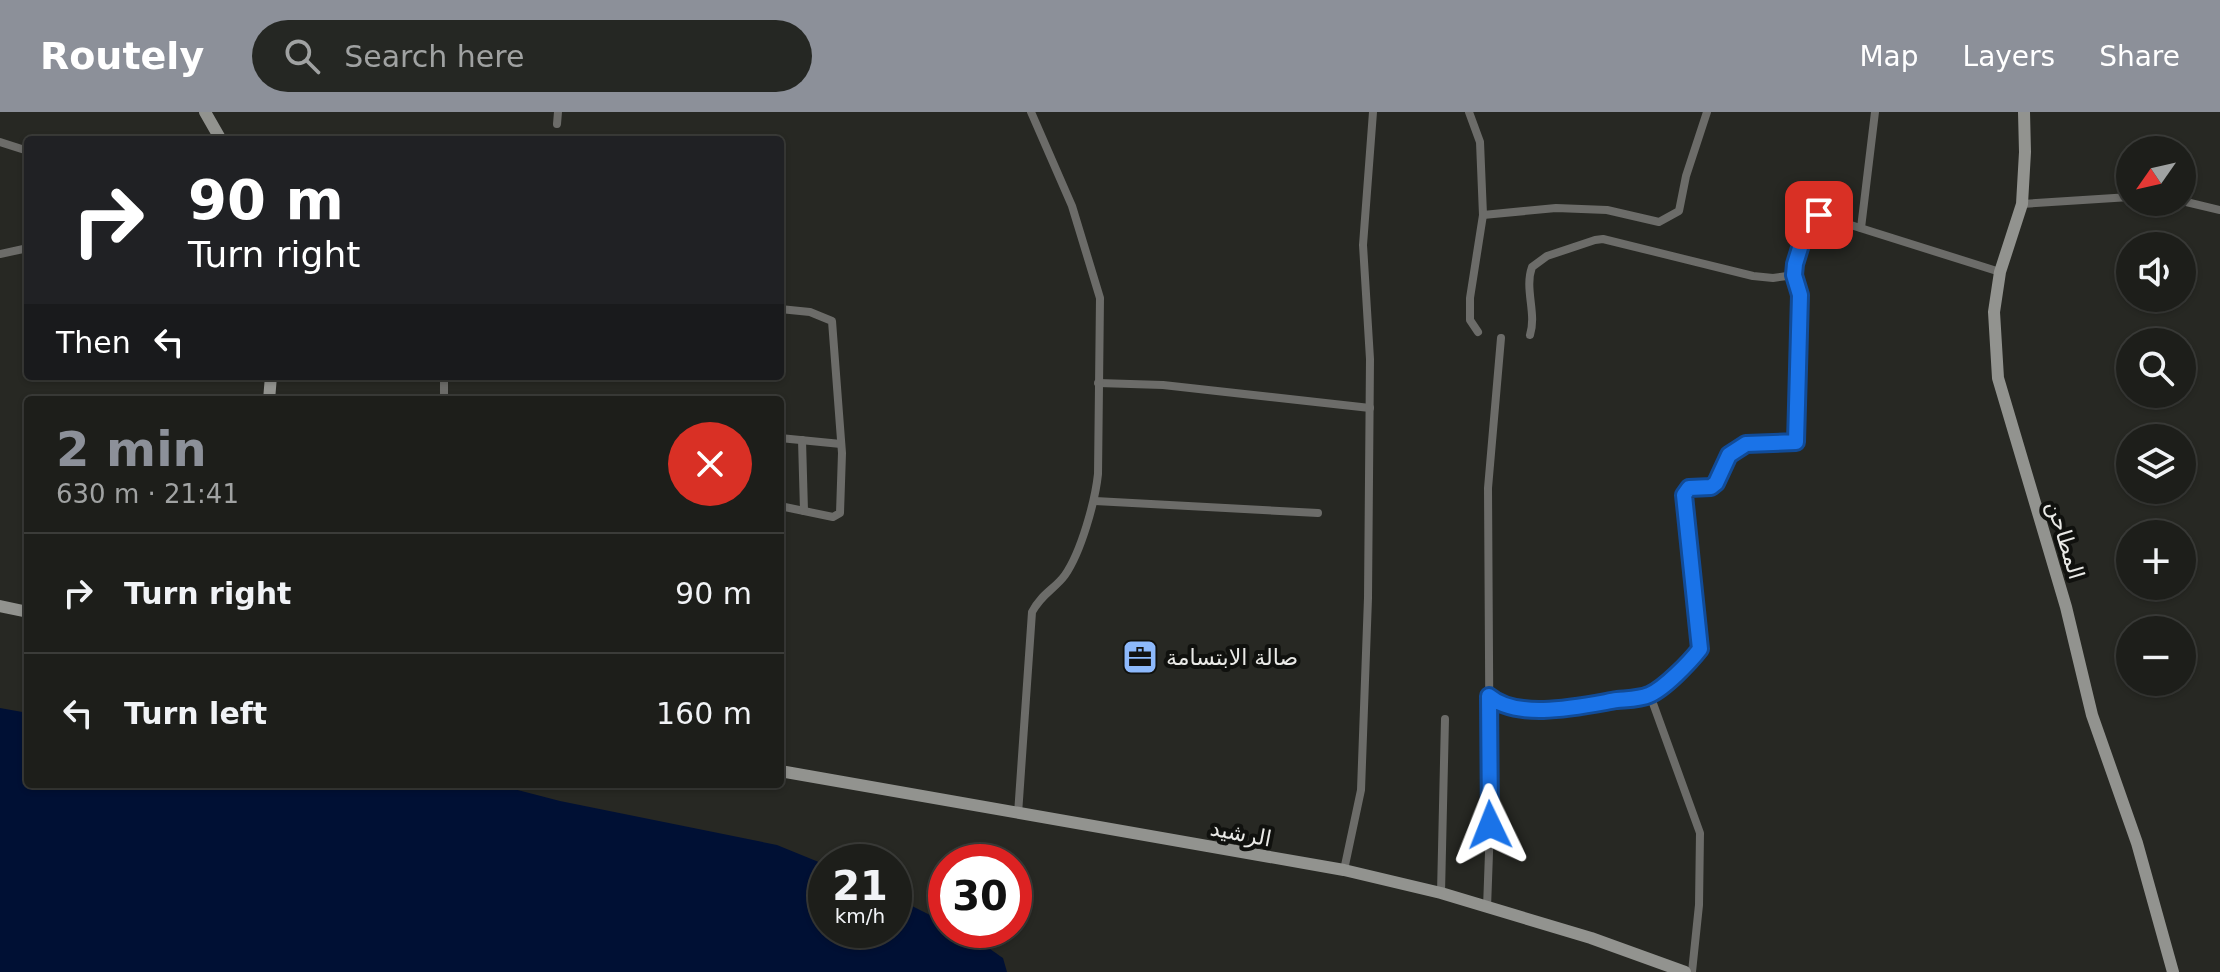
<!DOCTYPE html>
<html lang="en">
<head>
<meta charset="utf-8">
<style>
  body { margin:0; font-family:"DejaVu Sans","Noto Naskh Arabic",sans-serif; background:#252723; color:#f1f3f6; height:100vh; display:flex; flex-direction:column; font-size:30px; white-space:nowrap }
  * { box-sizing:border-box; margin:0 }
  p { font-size:26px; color:#a0a2a2 }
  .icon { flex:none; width:44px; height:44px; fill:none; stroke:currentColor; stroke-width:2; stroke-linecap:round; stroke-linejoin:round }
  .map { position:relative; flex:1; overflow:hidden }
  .drawer { position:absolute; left:24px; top:284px; width:760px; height:392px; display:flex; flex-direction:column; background:#1d1e1a; border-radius:8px; box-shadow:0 2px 6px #0004,0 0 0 2px #3b3c39 }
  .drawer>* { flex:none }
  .guide { position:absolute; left:24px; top:24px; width:760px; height:244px; border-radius:8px; box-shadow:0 2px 6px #0004,0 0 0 2px #3b3c39; background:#202124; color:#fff; overflow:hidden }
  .needle { width:52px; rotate:236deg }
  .controls { position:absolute; left:2116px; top:24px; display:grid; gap:16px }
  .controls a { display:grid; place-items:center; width:80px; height:80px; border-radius:50%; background:#1d1e1a; box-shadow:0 2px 6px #0004,0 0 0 2px #3b3c39; font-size:40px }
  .speed { position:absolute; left:808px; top:732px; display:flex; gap:16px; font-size:40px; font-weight:700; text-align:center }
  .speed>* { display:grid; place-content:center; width:104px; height:104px; border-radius:50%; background:#1d1e1a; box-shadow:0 2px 6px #0004,0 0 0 2px #3b3c39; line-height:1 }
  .speed small { font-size:20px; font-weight:400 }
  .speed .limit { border:12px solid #d22; background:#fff; color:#111 }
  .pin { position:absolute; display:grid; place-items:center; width:68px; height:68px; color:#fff; margin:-34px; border-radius:16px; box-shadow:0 4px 12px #0006 }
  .me { position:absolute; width:88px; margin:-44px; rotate:358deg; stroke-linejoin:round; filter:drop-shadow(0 0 6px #0008) }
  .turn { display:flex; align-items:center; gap:28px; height:168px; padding:0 32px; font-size:36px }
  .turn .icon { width:104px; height:104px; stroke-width:2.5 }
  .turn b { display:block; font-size:56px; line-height:68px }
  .then { display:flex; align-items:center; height:76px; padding:0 32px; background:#0003; gap:16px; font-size:30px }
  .round { display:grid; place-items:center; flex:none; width:84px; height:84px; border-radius:42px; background:#252723 }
  .head { display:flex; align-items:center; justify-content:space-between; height:136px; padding:0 32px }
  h1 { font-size:48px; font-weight:600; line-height:60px; color:#8c9099 }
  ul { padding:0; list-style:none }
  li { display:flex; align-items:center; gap:24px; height:120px; padding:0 32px; border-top:2px solid #3b3c39 }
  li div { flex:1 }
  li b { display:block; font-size:30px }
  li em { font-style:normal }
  header { display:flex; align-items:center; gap:48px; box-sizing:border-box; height:112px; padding:0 40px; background:#8c9099; color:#fff }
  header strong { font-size:38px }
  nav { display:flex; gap:44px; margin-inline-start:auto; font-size:28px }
  .search { width:560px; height:72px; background:#252723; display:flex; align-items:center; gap:20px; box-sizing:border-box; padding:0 28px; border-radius:44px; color:#a0a2a2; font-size:30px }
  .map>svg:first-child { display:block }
  .water { fill:#001034 }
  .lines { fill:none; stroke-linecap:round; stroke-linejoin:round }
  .street { stroke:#6c6c69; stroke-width:8 }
  .secondary { stroke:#92938f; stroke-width:12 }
  .route-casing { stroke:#114b97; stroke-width:20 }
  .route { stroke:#1a73e8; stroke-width:14 }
  .labels { text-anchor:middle; stroke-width:8; stroke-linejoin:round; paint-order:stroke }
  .street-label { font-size:22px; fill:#eaeae7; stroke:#10110e }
  .poi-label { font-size:22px; fill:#eaeae7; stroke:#10110e; text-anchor:start }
</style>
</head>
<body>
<header>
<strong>Routely</strong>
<div class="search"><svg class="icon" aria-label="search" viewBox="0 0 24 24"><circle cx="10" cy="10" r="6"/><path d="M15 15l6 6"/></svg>Search here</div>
<nav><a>Map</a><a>Layers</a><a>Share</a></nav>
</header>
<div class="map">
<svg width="2220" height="860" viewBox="0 0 2220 860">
  <rect width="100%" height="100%" fill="#272823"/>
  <path class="water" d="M 0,596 L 28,601 L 28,672 L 408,672 L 429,675 L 436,672 L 494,672 L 560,689 L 777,733 L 826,753 L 826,818 L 894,818 L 894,785 L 946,811 L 946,818 C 968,818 985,834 1003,846 L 1007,860 L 0,860 Z"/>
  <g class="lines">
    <g class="street">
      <path d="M 1469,0 L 1480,30 L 1483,103 L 1470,186 L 1470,208 L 1478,220"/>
      <path d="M 557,12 L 558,0"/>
      <path d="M 0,30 L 28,39"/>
      <path d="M 2182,89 L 2220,98"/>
      <path d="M 2022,92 L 2130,85"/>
      <path d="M 1483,103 L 1556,96 L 1607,98 L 1659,110 L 1679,99 L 1686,64 L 1707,0"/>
      <path d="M 1861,116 L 1875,0"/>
      <path d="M 0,142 L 28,136"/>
      <path d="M 780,197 L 810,200 L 832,209 L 842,341 L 840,401 L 833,405 L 780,394"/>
      <path d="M 1530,223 C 1537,201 1524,177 1532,155 L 1547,144 L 1595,128 L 1603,127 L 1753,164 L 1773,166 L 1794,163"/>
      <path d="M 444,264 L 444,288"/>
      <path d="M 1098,271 L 1163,273 L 1370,296"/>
      <path d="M 780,326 L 841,332"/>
      <path d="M 802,328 L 804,399"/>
      <path d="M 1095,389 L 1318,401"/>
      <path d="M 1650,583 L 1700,721 L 1699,793 L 1692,860"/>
      <path d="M 1489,584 C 1517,609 1579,595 1614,589 C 1625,587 1640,587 1650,583 C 1666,575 1689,551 1700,537 L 1684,383 L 1689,376 L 1711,375 L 1716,371 L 1729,343 L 1746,332 L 1796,330 L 1800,183 L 1794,163 L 1795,152 L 1804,121 L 1812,105 L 1819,103 L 2000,160"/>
      <path d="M 1018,702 L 1032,500 C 1042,481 1055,477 1065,463 C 1081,440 1095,390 1098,362 L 1100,186 L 1072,94 L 1031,0"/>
      <path d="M 1344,758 L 1361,678 L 1368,486 L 1370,247 L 1363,133 L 1373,0"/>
      <path d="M 1441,781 L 1445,607"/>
      <path d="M 1487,796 L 1490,713 L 1488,376 L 1501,226"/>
    </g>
    <g class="secondary">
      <path d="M 205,0 L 221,28"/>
      <path d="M 2024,0 L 2025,40 L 2022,92 L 2000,160 L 1994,200 L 1998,266 L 2066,495 L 2092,603 L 2137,731 L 2173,860"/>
      <path d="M 269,288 L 271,264"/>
      <path d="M 0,494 L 28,500"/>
      <path d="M 780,659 L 1344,758 L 1441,781 L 1591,826 L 1685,860"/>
    </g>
  </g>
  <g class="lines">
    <defs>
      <path id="route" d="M 1490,713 L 1489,584 C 1518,609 1582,594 1617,588 C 1627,587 1640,587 1649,583 C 1664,577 1690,550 1700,537 L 1684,383 L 1689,376 L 1711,375 L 1716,371 L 1729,343 L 1746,332 L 1796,330 L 1800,183 L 1794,163 L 1795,152 L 1808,110 L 1819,103"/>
    </defs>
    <use href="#route" class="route-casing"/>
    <use href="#route" class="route"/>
  </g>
  <defs>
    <symbol id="office-square" viewBox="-11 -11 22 22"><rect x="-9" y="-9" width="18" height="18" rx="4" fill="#8db9fc" stroke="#10110e"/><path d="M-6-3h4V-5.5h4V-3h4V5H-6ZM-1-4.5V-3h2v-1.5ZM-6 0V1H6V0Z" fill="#111"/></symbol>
  </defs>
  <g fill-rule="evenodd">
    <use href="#office-square" x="1120" y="525" width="40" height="40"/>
  </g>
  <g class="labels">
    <g class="street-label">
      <text transform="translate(2066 428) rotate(73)" y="8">المطاحن</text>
      <text transform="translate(1241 721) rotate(11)" y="8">الرشيد</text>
    </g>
    <g class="poi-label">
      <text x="1166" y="553">صالة الابتسامة</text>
    </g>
  </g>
</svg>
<div class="controls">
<a><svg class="needle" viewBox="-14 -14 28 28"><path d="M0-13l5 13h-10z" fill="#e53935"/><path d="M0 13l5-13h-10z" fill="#a0a2a2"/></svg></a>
<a><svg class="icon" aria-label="sound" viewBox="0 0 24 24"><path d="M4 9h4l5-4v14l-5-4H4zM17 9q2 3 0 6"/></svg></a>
<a><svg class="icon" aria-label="search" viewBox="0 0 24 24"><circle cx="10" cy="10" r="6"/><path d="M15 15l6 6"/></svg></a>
<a><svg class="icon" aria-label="layers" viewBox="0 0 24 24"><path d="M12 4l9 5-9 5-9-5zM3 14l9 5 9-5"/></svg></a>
<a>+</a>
<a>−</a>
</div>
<div class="speed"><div>21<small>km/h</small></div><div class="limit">30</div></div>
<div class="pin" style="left:1819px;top:103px;background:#d93025"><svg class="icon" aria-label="arrive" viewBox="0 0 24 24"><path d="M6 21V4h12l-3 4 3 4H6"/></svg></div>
<svg class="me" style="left:1490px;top:713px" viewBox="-20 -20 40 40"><path d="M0-17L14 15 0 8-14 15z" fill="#1a73e8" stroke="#fff" stroke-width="4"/></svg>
<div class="guide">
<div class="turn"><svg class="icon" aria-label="right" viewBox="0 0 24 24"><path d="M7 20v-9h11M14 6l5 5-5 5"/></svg><div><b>90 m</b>Turn right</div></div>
<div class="then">Then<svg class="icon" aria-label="left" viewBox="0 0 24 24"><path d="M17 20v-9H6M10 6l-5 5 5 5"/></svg></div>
</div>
<section class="drawer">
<div class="head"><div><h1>2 min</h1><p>630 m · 21:41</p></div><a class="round" style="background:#d93025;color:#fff"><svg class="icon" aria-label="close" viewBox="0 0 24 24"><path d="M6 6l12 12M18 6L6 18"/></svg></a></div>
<ul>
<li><svg class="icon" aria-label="right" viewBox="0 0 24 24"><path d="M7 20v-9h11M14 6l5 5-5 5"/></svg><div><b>Turn right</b></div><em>90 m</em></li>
<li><svg class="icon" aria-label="left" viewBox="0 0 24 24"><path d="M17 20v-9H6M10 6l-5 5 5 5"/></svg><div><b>Turn left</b></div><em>160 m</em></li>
</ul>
</section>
</div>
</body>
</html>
